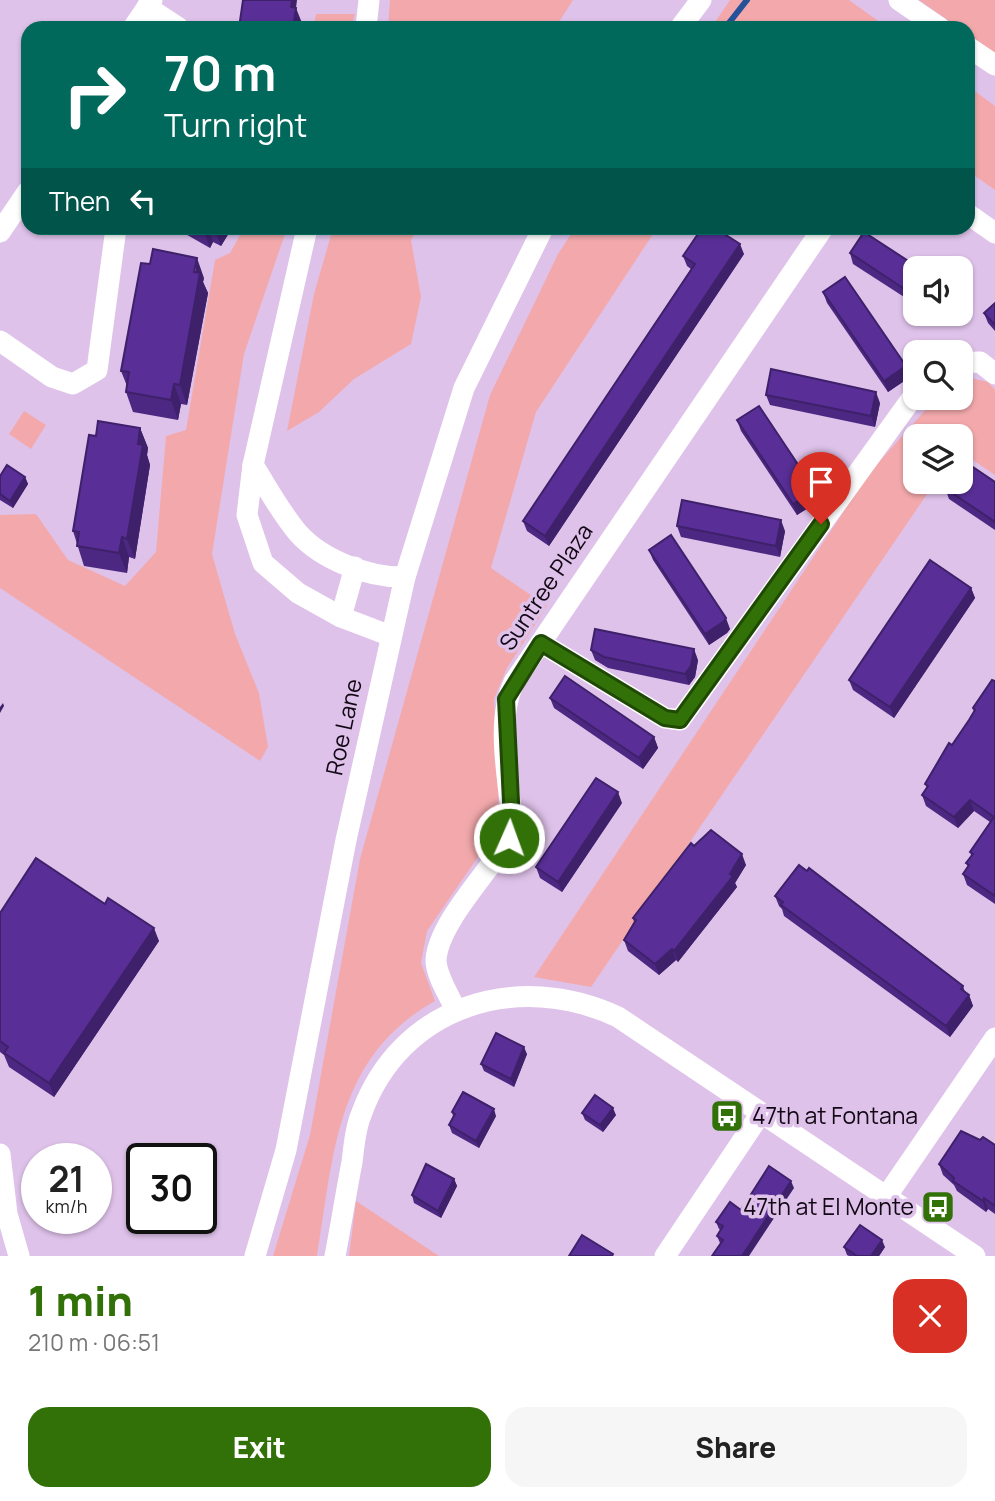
<!DOCTYPE html>
<html lang="en">
<head>
<meta charset="utf-8">
<style>
  body { margin:0; font-family:Manrope,sans-serif; background:#f6f6f6; color:#222; height:100vh; display:flex; flex-direction:column; font-size:26px; white-space:nowrap }
  * { box-sizing:border-box; margin:0 }
  p { font-size:23px; color:#767676 }
  .icon { flex:none; width:38px; height:38px; fill:none; stroke:currentColor; stroke-width:2; stroke-linecap:round; stroke-linejoin:round }
  .map { position:relative; height:1256px; overflow:hidden }
  .side { display:flex; flex-direction:column; background:#fff; flex:1 }
  .side>* { flex:none }
  .banner { position:absolute; left:21px; top:21px; width:954px; height:214px; border-radius:21px; box-shadow:0 2px 5px #0004; background:#00695c; color:#fff; overflow:hidden }
  .fabs { position:absolute; left:903px; top:256px; display:grid; gap:14px }
  .fabs a { display:grid; place-items:center; width:70px; height:70px; border-radius:14px; background:#fff; box-shadow:0 2px 5px #0004; font-size:35px }
  .speed { position:absolute; left:21px; top:1143px; display:flex; gap:14px; font-size:35px; font-weight:700; text-align:center }
  .speed>* { display:grid; place-content:center; width:91px; height:91px; border-radius:50%; background:#fff; box-shadow:0 2px 5px #0004; line-height:1 }
  .speed small { font-size:18px; font-weight:400 }
  .speed .limit { border:4px solid #111; border-radius:10px; background:#fff; color:#111 }
  .pin { position:absolute; display:grid; place-items:center; width:60px; height:60px; color:#fff; margin:-72px -30px; border-radius:50% 50% 50% 0; rotate:-45deg; box-shadow:0 0 7px #0007 }
  .pin .icon { rotate:45deg }
  .me { position:absolute; width:77px; margin:-38px; rotate:2deg; stroke-linejoin:round; filter:drop-shadow(0 0 5px #0008) }
  .turn { display:flex; align-items:center; gap:24px; height:147px; padding:0 28px; font-size:32px }
  .turn .icon { width:91px; height:91px; stroke-width:2.5 }
  .turn b { display:block; font-size:49px; line-height:60px }
  .then { display:flex; align-items:center; height:66px; padding:0 28px; background:#0003; gap:14px; font-size:26px }
  .round { display:grid; place-items:center; flex:none; width:74px; height:74px; border-radius:21px; background:#f6f6f6 }
  .summary { display:flex; align-items:center; justify-content:space-between; height:119px; padding:0 28px }
  h1 { font-size:42px; font-weight:800; line-height:52px; color:#327108 }
  .primary-button { display:flex; gap:14px; margin-top:auto; padding:14px 28px }
  .primary-button a { flex:1; height:80px; border-radius:21px; background:#327108; color:#fff; font-size:28px; font-weight:800; line-height:80px; text-align:center }
  .primary-button a+a { background:#f6f6f6; color:#222 }
  .map>svg:first-child { display:block }
  .green { fill:#f3a9ac }
  .lines { fill:none; stroke-linecap:round; stroke-linejoin:round }
  .stream { stroke:#245298; stroke-width:6 }
  .minor { stroke:#fff; stroke-width:21 }
  .wall { fill:#4d2882 }
  .shaded-wall { fill:#3e216a }
  .building { fill:#592f97; stroke:#3e216a; stroke-width:2 }
  .route-casing { stroke:#204905; stroke-width:18 }
  .route { stroke:#327108; stroke-width:12 }
  .labels { text-anchor:middle; stroke-width:7; stroke-linejoin:round; paint-order:stroke }
  .street-label { font-size:23px; fill:#120815; stroke:#dfc2ea }
  .poi-label { font-size:23px; fill:#120815; stroke:#dfc2ea; text-anchor:start }
</style>
</head>
<body>
<div class="map">
<svg width="995" height="1256" viewBox="0 0 995 1256">
  <rect width="100%" height="100%" fill="#dfc2ea"/>
  <g class="green">
    <path d="M 390,0 L 573,0 L 555,28 L 388,28 Z"/>
    <path d="M 730,0 L 849,0 L 888,28 L 711,28 Z"/>
    <path d="M 919,0 L 995,0 L 995,54 L 968,34 L 968,28 L 959,28 Z"/>
    <path d="M 316,14 L 355,14 L 351,28 L 313,28 Z"/>
    <path d="M 968,86 L 995,106 L 995,190 L 968,171 Z"/>
    <path d="M 244,228 L 287,228 L 244,354 L 212,554 L 235,634 L 259,693 L 268,747 L 260,761 L 0,588 L 0,515 L 36,514 L 68,560 L 125,586 L 156,552 L 166,436 L 186,430 L 215,260 L 230,253 Z"/>
    <path d="M 333,228 L 418,228 L 411,240 L 421,297 L 411,344 L 354,379 L 319,412 L 287,431 L 314,294 Z"/>
    <path d="M 575,228 L 657,228 L 536,412 L 491,568 L 547,606 L 507,668 L 494,699 L 499,814 L 491,838 L 427,931 L 421,963 L 435,1001 C 335,1057 334,1155 317,1256 L 273,1256 L 310,1135 L 360,859 L 490,395 L 558,254 Z"/>
    <path d="M 966,377 L 988,382 L 995,390 L 995,475 L 961,452 L 961,436 L 915,436 L 915,481 L 936,481 L 591,987 L 534,977 L 870,472 L 937,397 L 961,397 L 961,380 Z"/>
    <path d="M 24,411 L 46,425 L 31,449 L 9,434 Z"/>
    <path d="M 356,1201 L 439,1256 L 349,1256 Z"/>
  </g>
  <g class="lines">
    <path class="stream" d="M 725,28 L 747,0"/>
    <g class="minor">
      <path d="M 899,0 L 940,28"/>
      <path d="M 147,7 L 179,28"/>
      <path d="M 133,28 L 152,0"/>
      <path d="M 366,28 L 369,0"/>
      <path d="M 680,28 L 701,0"/>
      <path d="M 968,47 L 995,65"/>
      <path d="M 968,214 L 995,233"/>
      <path d="M 307,228 L 253,465 L 247,515 L 263,563 L 298,593 L 341,617 L 391,636"/>
      <path d="M 0,232 L 28,191"/>
      <path d="M 0,341 L 52,377 L 73,384 L 97,370 L 116,228"/>
      <path d="M 961,363 L 980,362 L 995,374"/>
      <path d="M 253,465 C 267,487 281,513 298,533 C 322,560 369,578 405,577"/>
      <path d="M 341,617 L 355,567"/>
      <path d="M 541,643 L 665,718 L 680,720 L 915,394"/>
      <path d="M 456,1011 C 450,996 436,976 436,960 C 438,923 490,871 509,838 L 512,822 C 509,779 495,723 514,682 L 823,228"/>
      <path d="M 0,1154 L 7,1214 L 19,1256"/>
      <path d="M 886,1197 L 995,1038"/>
      <path d="M 255,1256 L 286,1150 L 346,840 L 405,577 L 464,388 L 543,228"/>
      <path d="M 335,1256 C 341,1225 346,1193 352,1162 C 354,1147 355,1129 361,1115 C 400,1005 518,970 618,1017 L 975,1256"/>
      <path d="M 665,1256 L 761,1113"/>
    </g>
  </g>
  <g class="wall">
    <path d="M 175,228 L 232,228 L 221,246 L 213,242 L 210,248 Z"/>
    <path d="M 850,253 L 915,268 L 915,304 L 853,264 Z"/>
    <path d="M 744,254 L 549,546 L 527,531 L 523,521 L 691,269 L 687,266 L 683,256 Z"/>
    <path d="M 204,278 L 203,282 L 208,293 L 187,405 L 181,404 L 178,420 L 133,412 L 126,392 L 127,386 L 121,371 Z"/>
    <path d="M 823,292 L 910,377 L 888,392 L 827,303 Z"/>
    <path d="M 995,303 L 995,331 L 988,323 L 984,313 Z"/>
    <path d="M 929,313 L 950,313 L 944,323 Z"/>
    <path d="M 766,395 L 880,403 L 875,427 L 770,405 Z"/>
    <path d="M 737,420 L 815,490 L 819,501 L 797,515 L 741,431 Z"/>
    <path d="M 140,428 L 148,448 L 147,455 L 150,465 L 135,559 L 129,557 L 127,573 L 84,566 L 73,531 L 96,436 Z"/>
    <path d="M 0,476 L 25,477 L 28,484 L 13,508 L 0,500 Z"/>
    <path d="M 995,482 L 995,530 L 949,499 L 945,488 Z"/>
    <path d="M 677,526 L 785,531 L 780,557 L 681,537 Z"/>
    <path d="M 649,550 L 730,629 L 727,633 L 709,645 L 653,560 Z"/>
    <path d="M 971,588 L 975,598 L 894,718 L 853,690 L 849,680 Z"/>
    <path d="M 591,650 L 698,660 L 695,677 L 689,685 L 608,668 L 595,660 Z"/>
    <path d="M 995,681 L 995,904 L 967,885 L 963,874 L 968,867 L 966,863 L 971,855 L 970,852 L 990,822 L 974,811 L 958,828 L 926,806 L 922,795 L 927,788 L 925,784 L 969,720 L 974,712 L 973,708 Z"/>
    <path d="M 550,698 L 654,737 L 658,748 L 643,769 L 554,708 Z"/>
    <path d="M 622,803 L 562,892 L 540,878 L 536,867 Z"/>
    <path d="M 694,846 L 746,865 L 735,883 L 737,887 L 678,962 L 676,960 L 659,975 L 628,951 L 624,940 L 634,922 L 633,918 Z"/>
    <path d="M 775,896 L 963,986 L 965,992 L 969,995 L 973,1006 L 950,1037 L 784,916 L 782,909 L 779,906 Z"/>
    <path d="M 105,904 L 159,941 L 54,1097 L 9,1067 L 4,1055 L 0,1052 L 0,913 Z"/>
    <path d="M 527,1054 L 514,1087 L 484,1071 L 481,1064 Z"/>
    <path d="M 452,1112 L 496,1116 L 479,1148 L 452,1133 L 449,1125 L 453,1116 Z"/>
    <path d="M 582,1113 L 616,1115 L 603,1132 L 585,1120 Z"/>
    <path d="M 980,1140 L 995,1145 L 995,1214 L 988,1209 L 986,1212 L 957,1191 L 954,1185 L 943,1175 L 939,1164 Z"/>
    <path d="M 454,1179 L 457,1186 L 441,1218 L 414,1203 L 412,1195 Z"/>
    <path d="M 794,1188 L 721,1244 L 720,1243 L 717,1236 L 721,1230 L 719,1229 L 716,1222 L 741,1210 Z"/>
    <path d="M 844,1247 L 885,1247 L 879,1256 L 849,1256 L 847,1255 Z"/>
  </g>
  <g class="shaded-wall">
    <path d="M 289,0 L 297,0 L 296,8 L 304,28 L 293,28 Z"/>
    <path d="M 203,228 L 208,228 L 213,242 L 210,248 Z"/>
    <path d="M 214,228 L 232,228 L 221,246 Z"/>
    <path d="M 740,244 L 744,254 L 549,546 L 545,536 Z"/>
    <path d="M 197,258 L 204,278 L 203,282 L 208,293 L 187,405 L 180,385 Z"/>
    <path d="M 940,313 L 950,313 L 944,323 Z"/>
    <path d="M 906,366 L 910,377 L 888,392 L 884,381 Z"/>
    <path d="M 174,384 L 181,404 L 178,420 L 171,400 Z"/>
    <path d="M 876,392 L 880,403 L 875,427 L 871,416 Z"/>
    <path d="M 140,428 L 148,448 L 147,455 L 150,465 L 135,559 L 127,539 Z"/>
    <path d="M 25,477 L 28,484 L 13,508 L 10,501 Z"/>
    <path d="M 815,490 L 819,501 L 797,515 L 793,504 Z"/>
    <path d="M 781,520 L 785,531 L 780,557 L 776,546 Z"/>
    <path d="M 122,537 L 129,557 L 127,573 L 119,553 Z"/>
    <path d="M 971,588 L 975,598 L 894,718 L 890,707 Z"/>
    <path d="M 726,618 L 730,629 L 727,633 L 709,645 L 705,634 Z"/>
    <path d="M 694,649 L 698,660 L 695,677 L 689,685 L 685,674 Z"/>
    <path d="M 3,703 L 4,706 L 0,713 L 0,707 Z"/>
    <path d="M 654,737 L 658,748 L 643,769 L 639,758 Z"/>
    <path d="M 618,792 L 622,803 L 562,892 L 558,882 Z"/>
    <path d="M 970,800 L 974,811 L 958,828 L 954,817 Z"/>
    <path d="M 742,854 L 746,865 L 735,883 L 737,887 L 678,962 L 674,951 L 730,874 Z"/>
    <path d="M 154,928 L 159,941 L 54,1097 L 49,1083 Z"/>
    <path d="M 672,949 L 676,960 L 659,975 L 655,964 Z"/>
    <path d="M 969,995 L 973,1006 L 950,1037 L 946,1026 Z"/>
    <path d="M 524,1047 L 527,1054 L 514,1087 L 511,1079 Z"/>
    <path d="M 613,1108 L 616,1115 L 603,1132 L 600,1125 Z"/>
    <path d="M 494,1109 L 496,1116 L 479,1148 L 476,1141 Z"/>
    <path d="M 454,1179 L 457,1186 L 441,1218 L 438,1211 Z"/>
    <path d="M 791,1181 L 794,1188 L 749,1256 L 742,1256 Z"/>
    <path d="M 984,1198 L 988,1209 L 986,1212 L 983,1201 Z"/>
    <path d="M 882,1240 L 885,1247 L 879,1256 L 871,1256 Z"/>
  </g>
  <g class="building">
    <path d="M 243,0 L 292,0 L 291,7 L 296,8 L 293,28 L 239,28 Z"/>
    <path d="M 702,228 L 715,228 L 740,244 L 545,536 L 523,521 L 695,264 L 683,256 Z"/>
    <path d="M 864,232 L 919,268 L 915,268 L 915,296 L 850,253 Z"/>
    <path d="M 153,249 L 197,258 L 194,272 L 200,273 L 180,385 L 174,384 L 171,400 L 126,392 L 129,372 L 121,371 L 141,263 L 150,264 Z"/>
    <path d="M 845,277 L 906,366 L 884,381 L 823,292 Z"/>
    <path d="M 995,303 L 995,325 L 984,313 Z"/>
    <path d="M 771,369 L 876,392 L 871,416 L 766,395 Z"/>
    <path d="M 759,406 L 815,490 L 793,504 L 737,420 Z"/>
    <path d="M 98,421 L 140,428 L 138,444 L 143,445 L 127,539 L 122,537 L 119,553 L 77,546 L 79,532 L 73,531 L 89,435 L 96,436 Z"/>
    <path d="M 964,461 L 995,482 L 995,522 L 945,488 L 950,481 L 961,481 L 961,466 Z"/>
    <path d="M 7,465 L 25,477 L 10,501 L 0,494 L 0,476 Z"/>
    <path d="M 682,500 L 781,520 L 776,546 L 677,526 Z"/>
    <path d="M 671,535 L 726,618 L 723,622 L 705,634 L 649,550 Z"/>
    <path d="M 930,560 L 971,588 L 890,707 L 849,680 Z"/>
    <path d="M 595,629 L 694,649 L 691,666 L 685,674 L 604,657 L 591,650 Z"/>
    <path d="M 565,676 L 654,737 L 639,758 L 550,698 Z"/>
    <path d="M 992,680 L 995,681 L 995,896 L 963,874 L 969,865 L 966,863 L 973,854 L 970,852 L 994,817 L 970,800 L 954,817 L 922,795 L 928,786 L 925,784 L 949,743 L 952,745 L 969,720 L 975,710 L 973,708 Z"/>
    <path d="M 596,778 L 618,792 L 558,882 L 536,867 Z"/>
    <path d="M 711,830 L 742,854 L 730,874 L 733,876 L 674,951 L 672,949 L 655,964 L 624,940 L 636,920 L 633,918 L 691,843 L 694,846 Z"/>
    <path d="M 36,858 L 105,904 L 108,898 L 154,928 L 49,1083 L 4,1053 L 8,1047 L 0,1041 L 0,913 Z"/>
    <path d="M 799,865 L 807,871 L 809,868 L 963,986 L 961,989 L 969,995 L 946,1026 L 781,905 L 783,902 L 775,896 Z"/>
    <path d="M 496,1033 L 524,1047 L 511,1079 L 481,1064 Z"/>
    <path d="M 463,1092 L 494,1109 L 476,1141 L 449,1125 L 455,1114 L 452,1112 Z"/>
    <path d="M 595,1095 L 613,1108 L 600,1125 L 582,1113 Z"/>
    <path d="M 961,1131 L 980,1140 L 983,1137 L 995,1145 L 995,1206 L 984,1198 L 983,1201 L 953,1181 L 954,1178 L 939,1164 Z"/>
    <path d="M 426,1164 L 454,1179 L 438,1211 L 412,1195 Z"/>
    <path d="M 769,1166 L 791,1181 L 742,1256 L 712,1256 L 723,1240 L 717,1236 L 723,1226 L 716,1222 L 730,1202 L 741,1210 Z"/>
    <path d="M 860,1225 L 882,1240 L 871,1256 L 857,1256 L 844,1247 Z"/>
    <path d="M 582,1235 L 613,1254 L 612,1256 L 569,1256 Z"/>
  </g>
  <g class="lines">
    <defs>
      <path id="route" d="M 509,838 L 512,822 L 506,699 L 541,643 L 665,718 L 680,720 L 821,524"/>
    </defs>
    <use href="#route" class="route-casing"/>
    <use href="#route" class="route"/>
  </g>
  <defs>
    <symbol id="bus-square" viewBox="-11 -11 22 22"><rect x="-9" y="-9" width="18" height="18" rx="4" fill="#327108" stroke="#dfc2ea"/><path d="M-5-6H5V4H4V6H2V4H-2V6H-4V4H-5ZM-3.5-4V0h7V-4ZM-3.5 1.2v1.5H-2V1.2ZM2 1.2v1.5H3.5V1.2Z" fill="#fff"/></symbol>
  </defs>
  <g fill-rule="evenodd">
    <use href="#bus-square" x="708" y="1097" width="38" height="38"/>
    <use href="#bus-square" x="919" y="1188" width="38" height="38"/>
  </g>
  <g class="labels">
    <g class="street-label">
      <text transform="translate(546 587) rotate(-56)" y="8">Suntree Plaza</text>
      <text transform="translate(344 727) rotate(-78)" y="8">Roe Lane</text>
    </g>
    <g class="poi-label">
      <text x="752" y="1124">47th at Fontana</text>
      <text x="914" y="1215" text-anchor="end">47th at El Monte</text>
    </g>
  </g>
</svg>
<div class="fabs">
<a><svg class="icon" aria-label="sound" viewBox="0 0 24 24"><path d="M4 9h4l5-4v14l-5-4H4zM17 9q2 3 0 6"/></svg></a>
<a><svg class="icon" aria-label="search" viewBox="0 0 24 24"><circle cx="10" cy="10" r="6"/><path d="M15 15l6 6"/></svg></a>
<a><svg class="icon" aria-label="layers" viewBox="0 0 24 24"><path d="M12 4l9 5-9 5-9-5zM3 14l9 5 9-5"/></svg></a>
</div>
<div class="speed"><div>21<small>km/h</small></div><div class="limit">30</div></div>
<div class="pin" style="left:821px;top:524px;background:#d93025"><svg class="icon" aria-label="arrive" viewBox="0 0 24 24"><path d="M6 21V4h12l-3 4 3 4H6"/></svg></div>
<svg class="me" style="left:509px;top:838px" viewBox="-20 -20 40 40"><circle r="17" fill="#327108" stroke="#fff" stroke-width="3"/><path d="M0-11L8 9 0 5-8 9z" fill="#fff"/></svg>
<div class="banner">
<div class="turn"><svg class="icon" aria-label="right" viewBox="0 0 24 24"><path d="M7 20v-9h11M14 6l5 5-5 5"/></svg><div><b>70 m</b>Turn right</div></div>
<div class="then">Then<svg class="icon" aria-label="left" viewBox="0 0 24 24"><path d="M17 20v-9H6M10 6l-5 5 5 5"/></svg></div>
</div>
</div>
<section class="side">
<div class="summary"><div><h1>1 min</h1><p>210 m · 06:51</p></div><a class="round" style="background:#d93025;color:#fff"><svg class="icon" aria-label="close" viewBox="0 0 24 24"><path d="M6 6l12 12M18 6L6 18"/></svg></a></div>
<div class="primary-button"><a>Exit</a><a>Share</a></div>
</section>
</body>
</html>
